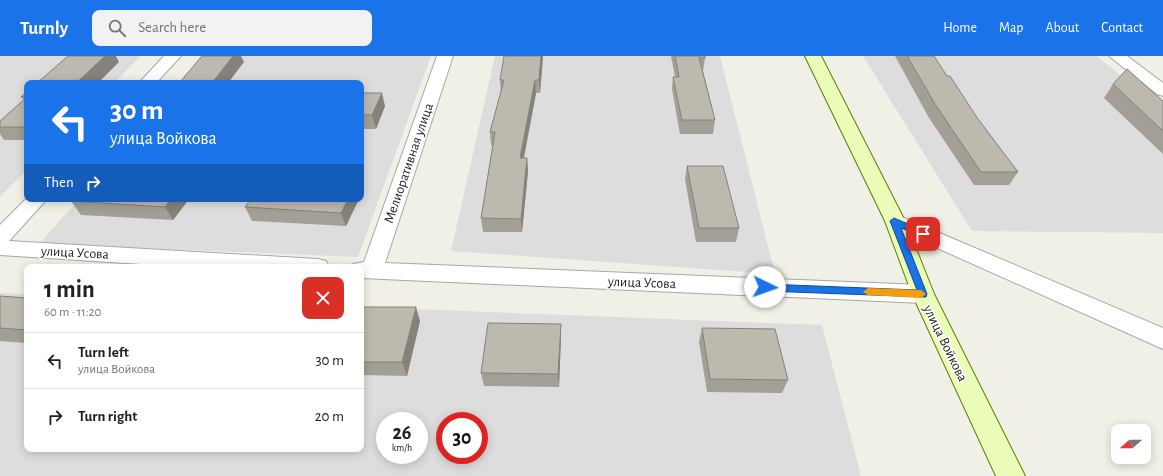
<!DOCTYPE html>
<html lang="en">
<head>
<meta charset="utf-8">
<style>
  body { margin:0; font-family:"Alegreya Sans",sans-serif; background:#f2f2f2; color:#202124; height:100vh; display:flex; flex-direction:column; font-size:15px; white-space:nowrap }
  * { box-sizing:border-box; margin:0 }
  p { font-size:13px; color:#757577 }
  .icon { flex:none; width:22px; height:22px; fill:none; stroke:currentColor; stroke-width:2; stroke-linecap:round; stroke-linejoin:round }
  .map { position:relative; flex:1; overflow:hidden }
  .details { position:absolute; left:24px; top:208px; width:340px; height:188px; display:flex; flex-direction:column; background:#fff; border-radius:8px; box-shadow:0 2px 10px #0003 }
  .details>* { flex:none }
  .top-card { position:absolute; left:24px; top:24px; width:340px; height:122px; border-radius:8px; box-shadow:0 2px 10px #0003; background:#1a73e8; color:#fff; overflow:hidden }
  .needle { width:26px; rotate:249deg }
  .buttons { position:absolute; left:1111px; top:368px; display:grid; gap:8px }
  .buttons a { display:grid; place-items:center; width:40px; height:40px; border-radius:8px; background:#fff; box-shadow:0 2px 10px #0003; font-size:20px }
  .speed { position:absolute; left:376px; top:356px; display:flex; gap:8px; font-size:20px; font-weight:700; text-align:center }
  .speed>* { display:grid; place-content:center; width:52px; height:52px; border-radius:50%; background:#fff; box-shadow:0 2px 10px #0003; line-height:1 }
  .speed small { font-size:10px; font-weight:400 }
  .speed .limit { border:6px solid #d22; background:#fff; color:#111 }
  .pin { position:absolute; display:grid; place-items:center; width:34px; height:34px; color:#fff; margin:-17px; border-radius:8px; box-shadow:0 2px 6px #0006 }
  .me { position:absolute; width:44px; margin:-22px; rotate:93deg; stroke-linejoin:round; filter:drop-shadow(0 0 3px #0008) }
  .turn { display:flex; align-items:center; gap:14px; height:84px; padding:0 20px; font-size:18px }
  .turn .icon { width:52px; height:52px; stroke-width:2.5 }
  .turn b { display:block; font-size:28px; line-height:34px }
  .then { display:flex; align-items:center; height:38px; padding:0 20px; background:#0003; gap:8px; font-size:15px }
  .round { display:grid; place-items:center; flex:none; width:42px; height:42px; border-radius:8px; background:#f2f2f2 }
  .headline { display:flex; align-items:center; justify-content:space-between; height:68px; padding:0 20px }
  h1 { font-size:24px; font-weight:600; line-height:30px }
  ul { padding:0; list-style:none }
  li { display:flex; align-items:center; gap:12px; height:56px; padding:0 20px; border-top:1px solid #e0e0e0 }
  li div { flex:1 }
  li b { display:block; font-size:15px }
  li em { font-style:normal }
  header { display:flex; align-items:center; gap:24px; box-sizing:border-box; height:56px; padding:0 20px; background:#1a73e8; color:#fff }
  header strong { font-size:19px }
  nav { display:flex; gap:22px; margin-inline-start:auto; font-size:14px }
  .search { width:280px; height:36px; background:#f2f2f2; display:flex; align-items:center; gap:10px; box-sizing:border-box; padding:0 14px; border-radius:8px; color:#757577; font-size:15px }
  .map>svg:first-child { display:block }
  .residential { fill:#dedddd; fill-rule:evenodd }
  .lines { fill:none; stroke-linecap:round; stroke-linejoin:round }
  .minor-casing { stroke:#a7a7a7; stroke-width:2 }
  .tertiary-casing { stroke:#a7a7a7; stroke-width:2 }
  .secondary-casing { stroke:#577f00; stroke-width:2 }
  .minor { fill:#fff; fill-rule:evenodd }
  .tertiary { fill:#fff; fill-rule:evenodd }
  .secondary { fill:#ebfcb9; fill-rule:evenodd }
  .wall { fill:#a39f96 }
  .shaded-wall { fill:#85827a }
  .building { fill:#beb9af; stroke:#85827a }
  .route { fill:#1a73e8; stroke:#114b97 }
  .slow { fill:#f59e0b }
  .labels { text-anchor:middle; stroke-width:3; stroke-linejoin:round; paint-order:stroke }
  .street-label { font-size:14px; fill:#202020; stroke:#fff }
</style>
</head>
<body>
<header>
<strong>Turnly</strong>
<div class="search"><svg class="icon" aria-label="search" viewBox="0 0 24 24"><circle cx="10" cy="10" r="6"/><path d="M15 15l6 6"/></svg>Search here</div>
<nav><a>Home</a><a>Map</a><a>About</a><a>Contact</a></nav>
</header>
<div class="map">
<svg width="1163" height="420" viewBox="0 0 1163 420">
  <rect width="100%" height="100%" fill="#f1f0e6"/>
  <g class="residential">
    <path d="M 0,0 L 141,0 L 114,27 L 27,27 L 27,114 L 0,141 Z"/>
    <path d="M 205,0 L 431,0 L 358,201 L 39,188 L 79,143 L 361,143 L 361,27 L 181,27 Z"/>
    <path d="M 495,0 L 720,0 L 775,218 L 451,195 Z"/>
    <path d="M 863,0 L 1097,0 L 1163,55 L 1163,177 L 972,175 Z"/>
    <path d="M 0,237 L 27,238 L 27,393 L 361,393 L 361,251 L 822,269 L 861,420 L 0,420 ZM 385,365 L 419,365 L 419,399 L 385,399 ZM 445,365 L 479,365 L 479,399 L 445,399 Z"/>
  </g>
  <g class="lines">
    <defs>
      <g id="minor">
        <path d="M 164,0 L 181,0 L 156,27 L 139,27 Z"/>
        <path d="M 437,0 L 453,0 L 385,207 L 923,229 L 931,232 L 934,238 L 931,244 L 923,247 L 361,222 L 361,211 L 352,211 L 353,208 L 364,206 Z"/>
        <path d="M 1109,0 L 1127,0 L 1163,27 L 1163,40 L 1157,38 Z"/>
        <path d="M 27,142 L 27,143 L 47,143 L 9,185 L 318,203 L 326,205 L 329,211 L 188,211 L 0,199 L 0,169 Z"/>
      </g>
      <path id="tertiary" d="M 895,158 L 1163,272 L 1163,293 L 888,170 L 885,165 L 888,160 Z"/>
      <path id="secondary" d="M 805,0 L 821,0 L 905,165 L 934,238 L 1025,420 L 996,420 L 912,238 L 885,165 Z"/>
    </defs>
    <use href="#minor" class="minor-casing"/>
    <use href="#tertiary" class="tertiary-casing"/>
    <use href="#secondary" class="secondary-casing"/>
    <use href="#minor" class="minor"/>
    <use href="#tertiary" class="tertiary"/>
    <use href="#secondary" class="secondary"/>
  </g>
  <g class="wall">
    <path d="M 504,0 L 543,0 L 540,37 L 536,37 L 524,102 L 527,102 L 528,115 L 522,176 L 483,176 L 481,162 L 493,90 L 491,89 L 490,76 L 501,36 L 500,24 Z"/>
    <path d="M 671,0 L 705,0 L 705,2 L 703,15 L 715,64 L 713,78 L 680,78 L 672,33 L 673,21 L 675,21 Z"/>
    <path d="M 895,0 L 934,0 L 947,20 L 978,63 L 1018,116 L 1009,129 L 974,129 L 929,62 Z"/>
    <path d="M 1113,28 L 1163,45 L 1163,98 L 1104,42 Z"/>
    <path d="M 27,36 L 27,84 L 4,84 L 0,78 L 0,65 L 24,44 L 21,41 Z"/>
    <path d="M 361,37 L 385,50 L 376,73 L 361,73 Z"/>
    <path d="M 687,110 L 739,172 L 736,186 L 696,186 L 685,123 Z"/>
    <path d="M 189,143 L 173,164 L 81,159 L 71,145 Z"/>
    <path d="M 251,143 L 358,143 L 358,145 L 346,170 L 252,165 L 245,151 Z"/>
    <path d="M 0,240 L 27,242 L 27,287 L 0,285 Z"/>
    <path d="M 361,251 L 420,265 L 407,320 L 361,319 Z"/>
    <path d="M 702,272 L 788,324 L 782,337 L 707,336 L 699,286 Z"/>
    <path d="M 561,281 L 559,331 L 484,330 L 481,317 Z"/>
  </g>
  <g class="shaded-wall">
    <path d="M 105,0 L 116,0 L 119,6 L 98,27 L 76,27 Z"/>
    <path d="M 233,0 L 241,0 L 244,6 L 228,27 L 212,27 Z"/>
    <path d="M 541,0 L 543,0 L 540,37 L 539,24 Z"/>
    <path d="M 535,24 L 536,37 L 521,116 L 520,102 Z"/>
    <path d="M 382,37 L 385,50 L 376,73 L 372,59 Z"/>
    <path d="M 527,102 L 528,115 L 522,176 L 521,163 Z"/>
    <path d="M 171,143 L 189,143 L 173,164 L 165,151 Z"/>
    <path d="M 348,143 L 358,143 L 358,145 L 346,170 L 341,157 Z"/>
    <path d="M 416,251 L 420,265 L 407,320 L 402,306 Z"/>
    <path d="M 561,268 L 561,281 L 559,331 L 558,318 Z"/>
  </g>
  <g class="building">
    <path d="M 68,0 L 105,0 L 76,27 L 37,27 Z"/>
    <path d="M 202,0 L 233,0 L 212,27 L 179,27 Z"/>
    <path d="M 504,0 L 541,0 L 539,24 L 535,24 L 520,102 L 527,102 L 521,163 L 481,162 L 495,76 L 490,76 L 504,24 L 500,24 Z"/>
    <path d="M 675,0 L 705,0 L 705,2 L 699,2 L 715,64 L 682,64 L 673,21 L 679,21 Z"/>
    <path d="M 907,0 L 934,0 L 947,20 L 950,20 L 978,63 L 1018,116 L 981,116 L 935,48 Z"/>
    <path d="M 1127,13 L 1163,45 L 1163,75 L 1113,28 Z"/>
    <path d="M 27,36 L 27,41 L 21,41 Z"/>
    <path d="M 361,37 L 382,37 L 372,59 L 361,59 Z"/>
    <path d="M 27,41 L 27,71 L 0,71 L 0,65 Z"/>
    <path d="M 687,110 L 723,110 L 739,172 L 699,172 Z"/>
    <path d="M 73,143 L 171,143 L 165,151 L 71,145 Z"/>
    <path d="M 251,143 L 348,143 L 341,157 L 245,151 Z"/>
    <path d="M 0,240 L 27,242 L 27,274 L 0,272 Z"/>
    <path d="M 361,251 L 416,251 L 402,306 L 361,306 Z"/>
    <path d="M 488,267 L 561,268 L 558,318 L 481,317 Z"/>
    <path d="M 702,272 L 775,273 L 788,324 L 710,323 Z"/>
  </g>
  <path class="route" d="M 894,162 L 926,176 L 927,178 L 923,181 L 901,172 L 927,238 L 926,241 L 765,235 L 761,231 L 765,228 L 917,234 L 890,165 Z"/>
  <path class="slow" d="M 868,232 L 921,234 L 926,238 L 921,242 L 868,239 L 863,236 Z"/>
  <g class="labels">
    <g class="street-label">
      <text transform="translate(408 107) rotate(-71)" y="5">Мелиоративная улица</text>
      <text transform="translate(75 196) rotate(3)" y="5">улица Усова</text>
      <text transform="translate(642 226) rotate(2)" y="5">улица Усова</text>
      <text transform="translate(946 287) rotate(64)" y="5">улица Войкова</text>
    </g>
  </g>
</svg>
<div class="buttons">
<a><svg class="needle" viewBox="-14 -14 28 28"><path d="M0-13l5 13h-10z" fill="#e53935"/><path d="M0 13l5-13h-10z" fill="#757577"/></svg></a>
</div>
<div class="speed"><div>26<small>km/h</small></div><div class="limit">30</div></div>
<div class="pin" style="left:923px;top:178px;background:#d93025"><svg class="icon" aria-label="arrive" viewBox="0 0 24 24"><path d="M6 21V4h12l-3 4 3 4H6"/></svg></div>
<svg class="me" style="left:765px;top:231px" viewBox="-20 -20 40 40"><circle r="19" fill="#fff"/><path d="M0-13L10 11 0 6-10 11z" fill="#1a73e8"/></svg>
<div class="top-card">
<div class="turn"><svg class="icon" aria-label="left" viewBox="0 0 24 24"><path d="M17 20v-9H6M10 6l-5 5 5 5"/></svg><div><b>30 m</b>улица Войкова</div></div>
<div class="then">Then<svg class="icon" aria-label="right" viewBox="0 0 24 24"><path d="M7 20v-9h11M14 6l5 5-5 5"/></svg></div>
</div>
<section class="details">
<div class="headline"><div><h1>1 min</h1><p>60 m · 11:20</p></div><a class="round" style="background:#d93025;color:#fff"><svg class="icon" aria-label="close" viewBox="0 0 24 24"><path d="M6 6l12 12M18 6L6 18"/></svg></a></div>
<ul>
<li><svg class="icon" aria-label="left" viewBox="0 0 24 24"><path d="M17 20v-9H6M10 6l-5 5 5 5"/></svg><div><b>Turn left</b><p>улица Войкова</p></div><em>30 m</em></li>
<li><svg class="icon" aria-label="right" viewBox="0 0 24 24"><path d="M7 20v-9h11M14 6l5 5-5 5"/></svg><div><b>Turn right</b></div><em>20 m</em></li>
</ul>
</section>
</div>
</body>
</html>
